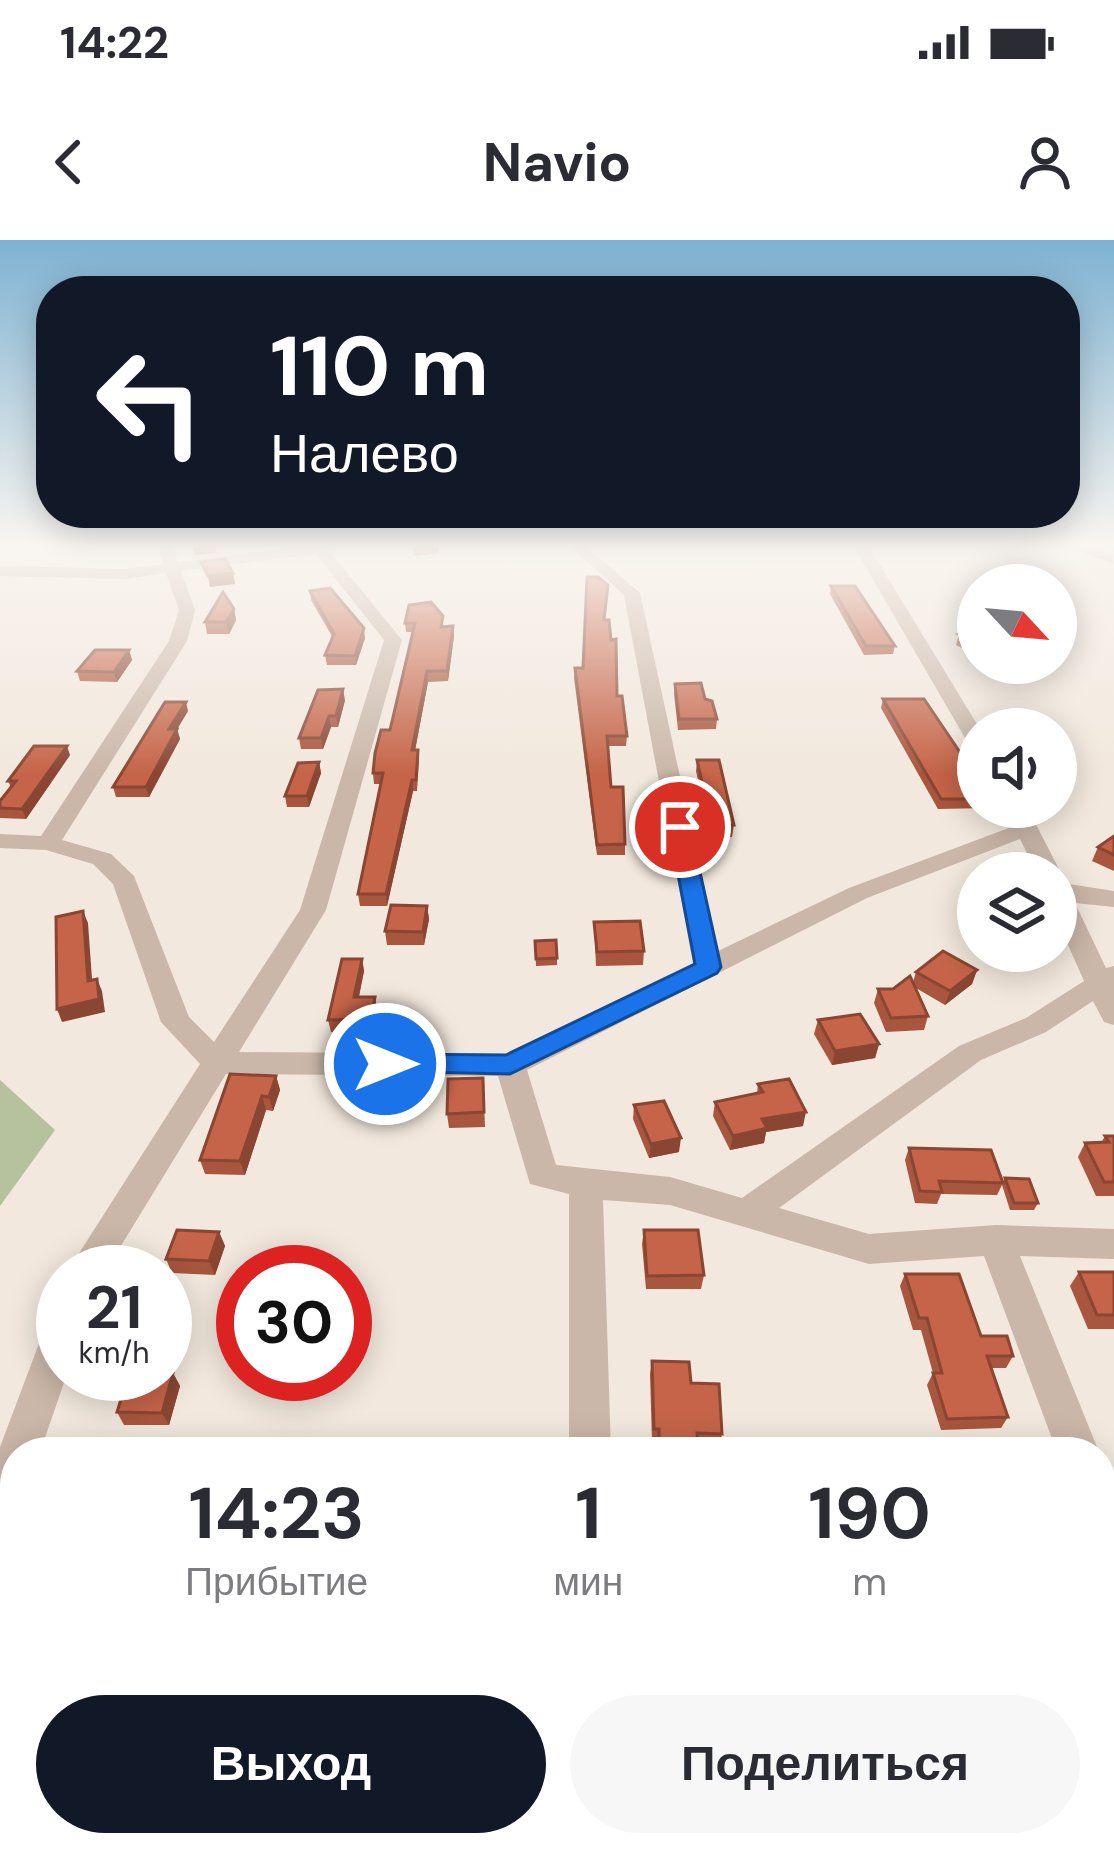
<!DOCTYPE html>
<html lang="ru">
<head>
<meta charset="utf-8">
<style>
  body { margin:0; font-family:"DM Sans",sans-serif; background:#f7f7f7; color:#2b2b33; height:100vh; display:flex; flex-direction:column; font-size:45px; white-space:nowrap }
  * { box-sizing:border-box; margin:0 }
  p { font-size:39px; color:#7c7c81 }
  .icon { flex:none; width:66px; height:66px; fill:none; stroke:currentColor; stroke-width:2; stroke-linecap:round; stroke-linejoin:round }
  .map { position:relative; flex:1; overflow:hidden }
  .drawer { position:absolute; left:0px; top:1197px; width:1116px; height:420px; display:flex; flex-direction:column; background:#fff; border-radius:48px 48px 0 0; box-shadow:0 6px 30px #0003 }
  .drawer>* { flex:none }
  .top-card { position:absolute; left:36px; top:36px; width:1044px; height:252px; border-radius:48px; box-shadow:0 6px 30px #0003; background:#111827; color:#fff; overflow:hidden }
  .needle { width:78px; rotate:116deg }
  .fabs { position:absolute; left:957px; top:324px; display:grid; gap:24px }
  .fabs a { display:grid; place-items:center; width:120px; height:120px; border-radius:50%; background:#fff; box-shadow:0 6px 30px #0003; font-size:60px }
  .speed { position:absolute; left:36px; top:1005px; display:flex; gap:24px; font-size:60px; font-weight:700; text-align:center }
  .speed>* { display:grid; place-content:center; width:156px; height:156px; border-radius:50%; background:#fff; box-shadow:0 6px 30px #0003; line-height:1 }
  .speed small { font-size:30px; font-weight:400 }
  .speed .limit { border:18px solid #d22; background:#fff; color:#111 }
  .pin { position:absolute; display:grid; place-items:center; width:102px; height:102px; color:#fff; margin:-51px; border:6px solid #fff; border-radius:50%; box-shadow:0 3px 12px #0007 }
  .me { position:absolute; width:132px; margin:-66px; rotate:90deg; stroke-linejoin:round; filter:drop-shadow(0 0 9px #0008) }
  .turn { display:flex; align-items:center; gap:42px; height:252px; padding:0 36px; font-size:54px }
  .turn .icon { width:156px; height:156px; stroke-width:2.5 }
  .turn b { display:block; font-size:84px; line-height:102px }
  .eta { display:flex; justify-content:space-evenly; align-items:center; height:204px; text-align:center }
  .eta b { font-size:72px; font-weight:700; line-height:84px }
  .action { display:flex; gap:24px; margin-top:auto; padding:24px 36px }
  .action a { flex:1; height:138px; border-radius:72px; background:#111827; color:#fff; font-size:48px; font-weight:700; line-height:138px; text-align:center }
  .action a+a { background:#f7f7f7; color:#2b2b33 }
  .status { display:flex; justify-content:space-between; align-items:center; height:84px; padding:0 60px; background:#fff; direction:ltr }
  .status svg { height:33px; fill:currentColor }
  header { display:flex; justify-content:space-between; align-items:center; height:156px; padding:0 36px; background:#fff; font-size:54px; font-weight:700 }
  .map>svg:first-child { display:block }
  .green { fill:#b6c19d }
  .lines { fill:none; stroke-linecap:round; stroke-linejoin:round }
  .minor { fill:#cab7a9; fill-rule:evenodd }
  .wall { fill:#a9563e }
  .shaded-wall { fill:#8a4632 }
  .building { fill:#c56448; stroke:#8a4632; stroke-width:3 }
  .route { fill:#1a73e8; stroke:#114b97; stroke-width:3 }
</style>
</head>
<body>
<div class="status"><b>14:22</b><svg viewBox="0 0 49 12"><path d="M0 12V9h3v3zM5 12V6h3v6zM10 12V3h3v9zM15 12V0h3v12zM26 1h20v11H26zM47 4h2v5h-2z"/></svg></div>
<header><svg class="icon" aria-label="back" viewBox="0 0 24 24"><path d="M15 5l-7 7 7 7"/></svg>Navio<svg class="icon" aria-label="person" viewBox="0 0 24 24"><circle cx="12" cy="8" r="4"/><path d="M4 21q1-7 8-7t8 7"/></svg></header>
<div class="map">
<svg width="1114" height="1617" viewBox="0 0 1114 1617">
  <rect width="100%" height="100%" fill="#f2e8dd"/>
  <path class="green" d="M 0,840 L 55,890 L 0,966 Z"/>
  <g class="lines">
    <g class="minor">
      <path d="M 158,307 L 173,307 L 178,322 L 295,307 L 339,307 L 330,312 L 402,400 L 326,670 L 239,812 L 506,814 L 693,723 L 624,355 L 571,307 L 587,307 L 640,353 L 718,711 L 849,648 L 1014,586 L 1005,567 L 1027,567 L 1061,633 L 1058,638 L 1056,633 L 1037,633 L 1020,599 L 867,658 L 527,830 L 556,925 L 670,937 L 742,958 L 959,806 L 1026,778 L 1084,741 L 1056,678 L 1056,642 L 1114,651 L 1114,667 L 1075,663 L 1106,728 L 1114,726 L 1114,785 L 1104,782 L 1093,761 L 1046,792 L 981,820 L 779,968 L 869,994 L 996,985 L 1114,989 L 1114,1019 L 1020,1016 L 1099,1212 L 1057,1212 L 984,1016 L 869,1024 L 670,965 L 603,960 L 611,1212 L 569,1212 L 569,954 L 530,944 L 498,836 L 226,834 L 105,1032 L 67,1032 L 200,824 L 161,782 L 113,644 L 93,624 L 46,610 L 0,608 L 0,594 L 41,596 L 169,401 L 179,370 L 166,333 L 125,339 L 0,336 L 0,326 L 125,329 L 163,324 ZM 316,314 L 384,400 L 300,670 L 214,802 L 189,777 L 134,636 L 111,614 L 62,600 L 187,401 L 195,370 L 181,331 Z"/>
      <path d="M 854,307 L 869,307 L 980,489 L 978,509 L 968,503 Z"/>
      <path d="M 1074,307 L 1114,314 L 1114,324 L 1076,310 Z"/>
      <path d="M 63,1072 L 63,1134 L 67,1134 L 40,1212 L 15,1212 L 15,1283 L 0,1289 L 0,1207 L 49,1077 Z"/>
      <path d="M 1101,1250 L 1114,1256 L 1114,1328 L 1101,1323 Z"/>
      <rect x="570" y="1602" width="54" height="15"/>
    </g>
  </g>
  <g class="wall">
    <path d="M 831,346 L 895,406 L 893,414 L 864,415 L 830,354 Z"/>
    <path d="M 310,351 L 365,398 L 356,425 L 327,425 L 325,415 L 333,398 L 311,360 Z"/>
    <path d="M 234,369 L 236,380 L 229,394 L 207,394 L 205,382 Z"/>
    <path d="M 605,380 L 617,456 L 627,496 L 626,506 L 608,506 L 611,547 L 625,604 L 625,615 L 597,615 L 574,438 L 575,428 L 583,428 Z"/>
    <path d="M 405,383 L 453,386 L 454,396 L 448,441 L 428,442 L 415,510 L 418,510 L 419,521 L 417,551 L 413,551 L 387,666 L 360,666 L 358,654 L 381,544 L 374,544 L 373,533 L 390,490 L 413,392 L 406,392 Z"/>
    <path d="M 978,387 L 978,416 L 956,405 L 959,394 Z"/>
    <path d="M 129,410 L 132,420 L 117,442 L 80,441 L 77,431 Z"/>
    <path d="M 675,444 L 705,459 L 717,479 L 716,489 L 678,490 L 674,454 Z"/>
    <path d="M 883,459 L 978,539 L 978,567 L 989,567 L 989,568 L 938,569 L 881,468 Z"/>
    <path d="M 345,460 L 338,487 L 331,487 L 323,509 L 301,509 L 299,498 Z"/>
    <path d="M 188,471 L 177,489 L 180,499 L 149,557 L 116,557 L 113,547 Z"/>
    <path d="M 70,515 L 26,579 L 0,578 L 0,561 L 11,547 L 8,541 Z"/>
    <path d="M 697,520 L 734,585 L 732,597 L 710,597 L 696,531 Z"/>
    <path d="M 319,522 L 321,533 L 309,567 L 287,567 L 285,556 Z"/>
    <path d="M 1114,596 L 1114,631 L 1092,621 L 1098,607 Z"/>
    <path d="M 427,666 L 429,679 L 424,705 L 387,705 L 385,691 Z"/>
    <path d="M 594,682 L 644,711 L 643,725 L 596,726 Z"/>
    <path d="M 535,701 L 557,718 L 557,725 L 536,726 Z"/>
    <path d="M 362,719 L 364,731 L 359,757 L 375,757 L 377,769 L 373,791 L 331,792 L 328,780 Z"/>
    <path d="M 977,730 L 972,744 L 945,765 L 916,748 L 928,776 L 924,790 L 886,792 L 874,763 L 878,749 L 893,749 L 913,742 L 916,732 Z"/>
    <path d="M 818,780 L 879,804 L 875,818 L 832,825 L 814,794 Z"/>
    <path d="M 276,836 L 280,850 L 273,871 L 266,870 L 245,935 L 205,934 L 200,920 Z"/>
    <path d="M 483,838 L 485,887 L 449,888 L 447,874 Z"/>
    <path d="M 758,844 L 803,886 L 766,892 L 764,903 L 730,910 L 713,876 L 715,862 L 757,853 Z"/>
    <path d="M 634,865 L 679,912 L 649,918 L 633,879 Z"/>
    <path d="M 1105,896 L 1114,896 L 1114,956 L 1096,956 L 1078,917 L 1085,903 L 1101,903 Z"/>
    <path d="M 909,908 L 1003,943 L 997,955 L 941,954 L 937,964 L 915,963 L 905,920 Z"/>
    <path d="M 1005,938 L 1038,963 L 1034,970 L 1010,970 L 1002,945 Z"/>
    <path d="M 644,990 L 704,1035 L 701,1049 L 646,1049 L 642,1004 Z"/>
    <path d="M 219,992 L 225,1006 L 215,1035 L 172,1033 L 166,1019 Z"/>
    <path d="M 1079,1032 L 1114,1032 L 1114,1089 L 1088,1089 L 1070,1046 Z"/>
    <path d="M 905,1034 L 981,1096 L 1013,1116 L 1006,1128 L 991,1128 L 1008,1177 L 1001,1188 L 941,1190 L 927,1145 L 933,1133 L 921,1090 L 913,1090 L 900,1046 Z"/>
    <path d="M 652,1121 L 691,1143 L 722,1194 L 720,1206 L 697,1206 L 696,1212 L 657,1212 L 657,1202 L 652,1202 L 650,1134 Z"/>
    <path d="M 173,1133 L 180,1146 L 169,1185 L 124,1185 L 117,1172 Z"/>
    <path d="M 15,1500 L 15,1571 L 0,1570 L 0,1504 Z"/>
    <path d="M 1059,1602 L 1101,1602 L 1114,1617 L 1064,1617 Z"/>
  </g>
  <g class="shaded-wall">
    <path d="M 193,307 L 215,307 L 217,313 L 195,315 Z"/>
    <path d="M 413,307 L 439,307 L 439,313 L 414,316 Z"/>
    <path d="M 233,333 L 235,344 L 210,347 L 208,336 Z"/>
    <path d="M 234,369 L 236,380 L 229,394 L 226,382 Z"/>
    <path d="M 453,386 L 454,396 L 448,441 L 447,431 Z"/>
    <path d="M 364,388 L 365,398 L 356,425 L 355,416 Z"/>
    <path d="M 129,410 L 132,420 L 117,442 L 114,432 Z"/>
    <path d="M 427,431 L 428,442 L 413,521 L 412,510 Z"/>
    <path d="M 343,449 L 345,460 L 338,487 L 336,476 Z"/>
    <path d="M 186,462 L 188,471 L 171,499 L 169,489 Z"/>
    <path d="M 329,476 L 331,487 L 323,509 L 321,498 Z"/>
    <path d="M 177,489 L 180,499 L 149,557 L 146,547 Z"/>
    <path d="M 67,506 L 70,515 L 26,579 L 22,569 Z"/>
    <path d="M 319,522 L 321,533 L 309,567 L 307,556 Z"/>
    <path d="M 412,540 L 413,551 L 387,666 L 386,654 Z"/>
    <path d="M 427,666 L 429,679 L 424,705 L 423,692 Z"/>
    <path d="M 83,671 L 88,683 L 93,753 L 88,741 Z"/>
    <path d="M 362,719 L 364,731 L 356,769 L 354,757 Z"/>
    <path d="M 977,730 L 972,744 L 945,765 L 950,751 Z"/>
    <path d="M 97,739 L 102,751 L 105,772 L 62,782 L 57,769 Z"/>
    <path d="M 375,757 L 377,769 L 373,791 L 371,779 Z"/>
    <path d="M 879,804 L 875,818 L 832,825 L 835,811 Z"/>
    <path d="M 276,836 L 280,850 L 273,871 L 269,857 Z"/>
    <path d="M 262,856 L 266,870 L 245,935 L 240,921 Z"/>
    <path d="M 806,872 L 803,886 L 766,892 L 764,903 L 730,910 L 733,896 L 762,879 Z"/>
    <path d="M 681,898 L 679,912 L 649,918 L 651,904 Z"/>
    <path d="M 219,992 L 225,1006 L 215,1035 L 209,1021 Z"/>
    <path d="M 173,1133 L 180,1146 L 169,1185 L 162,1173 Z"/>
  </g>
  <g class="building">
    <path d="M 225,319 L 233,333 L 208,336 L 201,322 Z"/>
    <path d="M 587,337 L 598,337 L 608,345 L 604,380 L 609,380 L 611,400 L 616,399 L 617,456 L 622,456 L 627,496 L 607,496 L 611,547 L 623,547 L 625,604 L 597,605 L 575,428 L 583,428 Z"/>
    <path d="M 831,346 L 855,346 L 895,406 L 866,406 Z"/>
    <path d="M 330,348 L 364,388 L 355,416 L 325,415 L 334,394 L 310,351 Z"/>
    <path d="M 223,352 L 234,369 L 226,382 L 205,382 Z"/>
    <path d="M 431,362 L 443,376 L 441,387 L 453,386 L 447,431 L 427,431 L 412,510 L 418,510 L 416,540 L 412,540 L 386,654 L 358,654 L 383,533 L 373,533 L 375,513 L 381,490 L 390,490 L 415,383 L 405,383 L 409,365 Z"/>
    <path d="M 978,387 L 978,402 L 959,394 Z"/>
    <path d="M 95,410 L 129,410 L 114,432 L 77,431 Z"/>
    <path d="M 701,443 L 705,459 L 712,461 L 717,479 L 679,479 L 675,444 Z"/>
    <path d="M 343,449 L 336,476 L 329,476 L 321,498 L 299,498 L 318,450 Z"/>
    <path d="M 883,459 L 924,459 L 978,539 L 978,559 L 941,559 Z"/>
    <path d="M 165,462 L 186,462 L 169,489 L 177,489 L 146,547 L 113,547 Z"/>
    <path d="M 34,506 L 67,506 L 22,569 L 0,568 L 0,561 L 16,541 L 8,541 Z"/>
    <path d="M 697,520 L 719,520 L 734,585 L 712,585 Z"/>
    <path d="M 319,522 L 307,556 L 285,556 L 298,523 Z"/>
    <path d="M 1114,596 L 1114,615 L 1098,607 Z"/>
    <path d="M 391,665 L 427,666 L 423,692 L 385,691 Z"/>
    <path d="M 83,671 L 88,741 L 97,739 L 99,759 L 57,769 L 56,677 Z"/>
    <path d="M 640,681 L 644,711 L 597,712 L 594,682 Z"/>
    <path d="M 556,700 L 557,718 L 536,719 L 535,701 Z"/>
    <path d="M 943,711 L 977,730 L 950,751 L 916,732 Z"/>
    <path d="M 342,719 L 362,719 L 354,757 L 375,757 L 371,779 L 328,780 Z"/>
    <path d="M 910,736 L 928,776 L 891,778 L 878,749 L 893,749 Z"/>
    <path d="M 860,774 L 879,804 L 835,811 L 818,780 Z"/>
    <path d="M 230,834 L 276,836 L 269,857 L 262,856 L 240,921 L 200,920 Z"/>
    <path d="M 483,838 L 484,872 L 447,874 L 448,839 Z"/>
    <path d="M 789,839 L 806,872 L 762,879 L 767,888 L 733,896 L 715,862 L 763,852 L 758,844 Z"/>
    <path d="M 664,861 L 681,898 L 651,904 L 634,865 Z"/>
    <path d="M 1105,896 L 1114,896 L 1114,942 L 1104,942 L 1085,903 L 1109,902 Z"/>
    <path d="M 909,908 L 991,910 L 1003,943 L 939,941 L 942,952 L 920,951 Z"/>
    <path d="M 1005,938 L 1029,939 L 1038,963 L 1014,963 Z"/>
    <path d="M 177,990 L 219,992 L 209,1021 L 166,1019 Z"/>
    <path d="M 644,990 L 698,990 L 704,1035 L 647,1036 Z"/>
    <path d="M 1079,1032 L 1114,1032 L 1114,1075 L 1097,1075 Z"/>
    <path d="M 905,1034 L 959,1034 L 981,1096 L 1007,1096 L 1013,1116 L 987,1116 L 1008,1177 L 947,1179 L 933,1133 L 942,1133 L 927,1078 L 919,1078 Z"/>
    <path d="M 652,1121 L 689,1122 L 691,1143 L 719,1144 L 722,1194 L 697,1193 L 698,1204 L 659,1203 L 659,1189 L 654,1189 Z"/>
    <path d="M 173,1133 L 162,1173 L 117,1172 L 129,1134 Z"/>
    <path d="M 923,1208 L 968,1208 L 969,1212 L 924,1212 Z"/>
    <path d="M 1101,1449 L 1114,1487 L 1114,1617 L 1075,1617 L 1070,1602 L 1101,1602 Z"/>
    <path d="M 2,1499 L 15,1500 L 15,1555 L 12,1564 L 0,1564 L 0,1504 Z"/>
    <path d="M 682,1602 L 750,1602 L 751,1617 L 682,1617 Z"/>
    <path d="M 434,1615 L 486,1617 L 434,1617 Z"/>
  </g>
  <linearGradient id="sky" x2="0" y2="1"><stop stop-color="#7db2d1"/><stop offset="0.57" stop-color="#f9f5f0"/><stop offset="1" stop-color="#f9f5f0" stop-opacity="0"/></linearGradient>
  <rect width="1114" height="534" fill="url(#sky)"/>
  <path class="route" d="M 680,580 L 690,587 L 721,727 L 717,733 L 510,834 L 375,831 L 371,824 L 385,814 L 506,815 L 695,724 L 669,587 Z"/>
</svg>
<div class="fabs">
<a><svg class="needle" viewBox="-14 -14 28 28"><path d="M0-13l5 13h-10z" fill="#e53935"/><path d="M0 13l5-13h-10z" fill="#7c7c81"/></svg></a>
<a><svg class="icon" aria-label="sound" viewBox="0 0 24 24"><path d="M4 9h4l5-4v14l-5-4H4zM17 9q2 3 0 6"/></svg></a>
<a><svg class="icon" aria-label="layers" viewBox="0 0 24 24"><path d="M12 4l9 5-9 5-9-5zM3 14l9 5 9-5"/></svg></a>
</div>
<div class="speed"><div>21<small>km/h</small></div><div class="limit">30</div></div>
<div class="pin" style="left:680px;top:587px;background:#d93025"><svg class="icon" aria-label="arrive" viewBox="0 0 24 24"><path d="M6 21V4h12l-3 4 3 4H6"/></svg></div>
<svg class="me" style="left:385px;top:824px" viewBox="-20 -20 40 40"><circle r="17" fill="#1a73e8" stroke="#fff" stroke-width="3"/><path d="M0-11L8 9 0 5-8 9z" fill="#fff"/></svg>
<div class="top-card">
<div class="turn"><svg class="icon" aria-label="left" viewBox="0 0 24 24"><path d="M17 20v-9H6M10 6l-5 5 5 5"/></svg><div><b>110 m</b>Налево</div></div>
</div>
<section class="drawer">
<div class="eta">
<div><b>14:23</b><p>Прибытие</p></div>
<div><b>1</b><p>мин</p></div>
<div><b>190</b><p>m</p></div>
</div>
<div class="action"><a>Выход</a><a>Поделиться</a></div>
</section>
</div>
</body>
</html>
